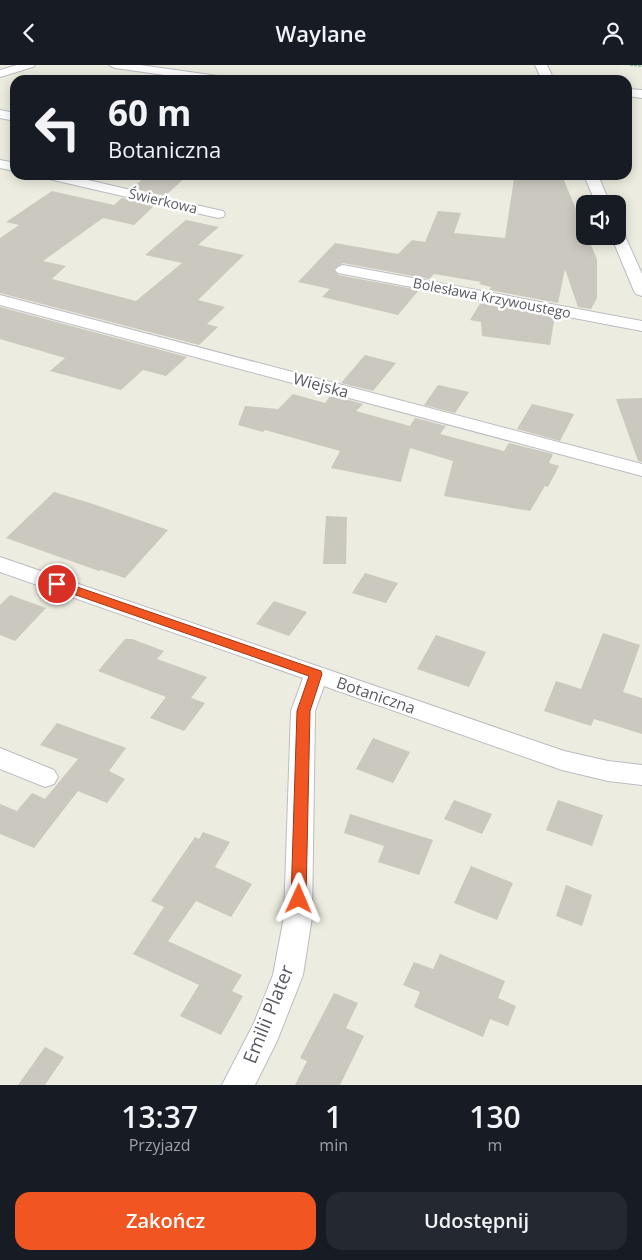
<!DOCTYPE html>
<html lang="pl">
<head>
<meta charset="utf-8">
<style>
  body { margin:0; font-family:"Open Sans",sans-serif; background:#242831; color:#f1f3f6; height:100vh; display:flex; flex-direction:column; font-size:19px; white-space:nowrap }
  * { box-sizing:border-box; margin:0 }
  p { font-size:16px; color:#9ea1a6 }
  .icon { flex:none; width:28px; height:28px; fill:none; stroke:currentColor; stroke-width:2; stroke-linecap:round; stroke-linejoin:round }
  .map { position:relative; height:1020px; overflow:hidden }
  .sheet { display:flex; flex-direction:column; background:#171b24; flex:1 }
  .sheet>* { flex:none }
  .top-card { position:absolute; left:10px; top:10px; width:622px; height:105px; border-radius:15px; box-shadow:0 2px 12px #0003; background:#171b24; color:#f1f3f6; overflow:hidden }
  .buttons { position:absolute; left:576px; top:130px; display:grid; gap:10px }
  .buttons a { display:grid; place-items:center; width:50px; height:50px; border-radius:10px; background:#171b24; box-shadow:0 2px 12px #0003; font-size:25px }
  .pin { position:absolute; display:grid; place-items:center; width:42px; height:42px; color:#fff; margin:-21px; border:2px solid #fff; border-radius:50%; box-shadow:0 1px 5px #0007 }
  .me { position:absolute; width:55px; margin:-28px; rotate:1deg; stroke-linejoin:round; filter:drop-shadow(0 0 4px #0008) }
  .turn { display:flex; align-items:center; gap:18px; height:105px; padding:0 15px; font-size:22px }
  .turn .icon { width:65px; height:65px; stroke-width:2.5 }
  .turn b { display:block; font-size:35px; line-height:42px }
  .eta { display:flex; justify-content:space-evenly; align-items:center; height:85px; text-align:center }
  .eta b { font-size:30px; font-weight:600; line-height:35px }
  .cta { display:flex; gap:10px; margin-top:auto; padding:10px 15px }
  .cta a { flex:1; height:58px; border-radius:15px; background:#f15622; color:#fff; font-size:20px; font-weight:600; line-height:58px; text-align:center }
  .cta a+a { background:#242831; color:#f1f3f6 }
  header { display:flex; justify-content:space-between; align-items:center; height:65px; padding:0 15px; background:#171b24; font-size:22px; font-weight:600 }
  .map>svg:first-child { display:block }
  .building { fill:#cac8bf }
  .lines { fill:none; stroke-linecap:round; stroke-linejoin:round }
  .minor-casing { stroke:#bbbcc3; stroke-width:2 }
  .path { stroke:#93c7ab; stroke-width:2; stroke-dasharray:3 1; stroke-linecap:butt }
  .minor { fill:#fff; fill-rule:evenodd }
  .route { fill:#f15622; stroke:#9d3816 }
  .labels { text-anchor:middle; stroke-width:5; stroke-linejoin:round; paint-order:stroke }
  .far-street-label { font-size:14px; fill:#595b62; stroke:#fff }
  .street-label { font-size:16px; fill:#595b62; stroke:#fff }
  .near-street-label { font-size:19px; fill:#595b62; stroke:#fff }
</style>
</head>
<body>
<header><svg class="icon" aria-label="back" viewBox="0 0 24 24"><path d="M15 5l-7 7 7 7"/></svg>Waylane<svg class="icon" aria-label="person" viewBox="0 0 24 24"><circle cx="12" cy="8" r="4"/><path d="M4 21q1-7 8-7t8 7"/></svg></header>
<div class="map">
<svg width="642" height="1020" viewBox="0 0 642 1020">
  <rect width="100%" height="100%" fill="#edece0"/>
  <g class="building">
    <path d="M 147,110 L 188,110 L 165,131 L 132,123 Z"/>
    <path d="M 563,113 L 585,166 L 585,171 L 587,171 L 597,194 L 597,233 L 591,244 L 578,242 L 565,204 L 558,238 L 489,225 L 491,222 L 479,219 L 481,217 L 434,209 L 429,214 L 343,198 L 334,204 L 338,210 L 419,225 L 398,250 L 322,232 L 330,224 L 298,217 L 335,178 L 398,189 L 412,175 L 425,177 L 438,146 L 461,148 L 454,168 L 505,173 L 514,114 Z"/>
    <path d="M 52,126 L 114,140 L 122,133 L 155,140 L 134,160 L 103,153 L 43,196 L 66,201 L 52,214 L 136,236 L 182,198 L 145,190 L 186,155 L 219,162 L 198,180 L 244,190 L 198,235 L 225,242 L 207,259 L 218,262 L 199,280 L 0,228 L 0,173 L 19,160 L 6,157 Z"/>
    <path d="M 481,237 L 555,251 L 550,280 L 482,271 L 481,257 L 470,255 Z"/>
    <path d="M 0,242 L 187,292 L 166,311 L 143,305 L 121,325 L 50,306 L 65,293 L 0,274 Z"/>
    <path d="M 365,290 L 396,298 L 373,326 L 341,318 Z"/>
    <path d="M 438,320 L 469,327 L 455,348 L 424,340 Z"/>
    <path d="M 293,329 L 325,338 L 331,330 L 363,339 L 356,346 L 410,361 L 415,353 L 446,361 L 440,369 L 504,386 L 509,378 L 553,389 L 549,398 L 559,401 L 548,422 L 545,421 L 530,446 L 444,431 L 453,396 L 410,383 L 401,417 L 331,403 L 340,386 L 265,365 L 263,367 L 238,360 L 245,341 L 278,344 Z"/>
    <path d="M 642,333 L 642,397 L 638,396 L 616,334 Z"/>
    <path d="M 532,339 L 574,349 L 560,376 L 517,364 Z"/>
    <path d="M 54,427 L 90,438 L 168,465 L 125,513 L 101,505 L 99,506 L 6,473 Z"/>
    <path d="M 326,451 L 347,452 L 346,499 L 323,499 Z"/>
    <path d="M 365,508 L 398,518 L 386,538 L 352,528 Z"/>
    <path d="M 10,530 L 46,543 L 15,576 L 0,570 L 0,540 Z"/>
    <path d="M 274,536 L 307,547 L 289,571 L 256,559 Z"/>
    <path d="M 603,568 L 640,580 L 623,627 L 642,633 L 642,669 L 594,654 L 591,661 L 544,646 L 556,616 L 581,624 Z"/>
    <path d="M 436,570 L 486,587 L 469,622 L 417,604 Z"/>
    <path d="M 125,574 L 132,574 L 164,586 L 157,594 L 207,612 L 191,633 L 205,638 L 184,666 L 150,653 L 166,632 L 98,606 Z"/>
    <path d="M 57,658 L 126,683 L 109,706 L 125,714 L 107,738 L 78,726 L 34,783 L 0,769 L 0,739 L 17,746 L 32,728 L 45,734 L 78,694 L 40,680 Z"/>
    <path d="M 373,673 L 410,687 L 393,718 L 356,704 Z"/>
    <path d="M 454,735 L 492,749 L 482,769 L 444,754 Z"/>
    <path d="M 558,735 L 603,750 L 592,781 L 546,765 Z"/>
    <path d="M 350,749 L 433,775 L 419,810 L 378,797 L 384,781 L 344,768 Z"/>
    <path d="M 203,767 L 230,777 L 215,802 L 252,819 L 231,852 L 196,836 L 168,876 L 242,910 L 232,926 L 243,931 L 221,970 L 180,951 L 199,920 L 133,889 L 164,842 L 151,836 L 195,772 L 199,774 Z"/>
    <path d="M 471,801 L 513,818 L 497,855 L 454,838 Z"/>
    <path d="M 566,820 L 592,830 L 582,861 L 556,851 Z"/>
    <path d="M 440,889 L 505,916 L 498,933 L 516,941 L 508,961 L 490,954 L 483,972 L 414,942 L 420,927 L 403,920 L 414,897 L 433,904 Z"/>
    <path d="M 334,928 L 358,938 L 346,963 L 364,971 L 340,1020 L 295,1020 L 307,996 L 300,993 Z"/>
    <path d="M 45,982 L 64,992 L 45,1020 L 18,1020 Z"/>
  </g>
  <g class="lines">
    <defs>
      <g id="minor">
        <path d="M 17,0 L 35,0 L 33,2 L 0,12 L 0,5 Z"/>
        <path d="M 109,0 L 140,0 L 225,12 L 231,15 L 200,15 L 115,3 Z"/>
        <path d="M 535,0 L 547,0 L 554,15 L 542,15 Z"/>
        <path d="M 628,24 L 642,25 L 642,33 L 628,31 Z"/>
        <path d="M 0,45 L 15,48 L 15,56 L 0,53 Z"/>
        <path d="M 0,95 L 15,98 L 15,106 L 0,103 Z"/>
        <path d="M 42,110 L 66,110 L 218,145 L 223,146 L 225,149 L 223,152 L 218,153 L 49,114 Z"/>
        <path d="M 584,110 L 598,110 L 610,139 L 596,139 Z"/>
        <path d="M 618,167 L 623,168 L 625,171 L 642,209 L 642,231 L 636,229 L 634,226 L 611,171 L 618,171 Z"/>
        <path d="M 343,200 L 642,256 L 642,266 L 338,208 L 335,205 L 338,202 Z"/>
        <path d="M 0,230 L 642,399 L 642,411 L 0,240 Z"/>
        <path d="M 0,492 L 564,686 L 608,696 L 642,700 L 642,720 L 608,716 L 562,705 L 324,621 L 315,646 L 312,852 L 303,910 L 277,976 L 255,1020 L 222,1020 L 254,958 L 273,910 L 284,852 L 291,646 L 303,613 L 0,507 Z"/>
        <path d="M 0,683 L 54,705 L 58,712 L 54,719 L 45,722 L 0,704 Z"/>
      </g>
    </defs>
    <use href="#minor" class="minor-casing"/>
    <path class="path" d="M 630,0 L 642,1"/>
    <use href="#minor" class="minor"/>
  </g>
  <path class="route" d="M 57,515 L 321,606 L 322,609 L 310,646 L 306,834 L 304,838 L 299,840 L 293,838 L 291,834 L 297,646 L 309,611 L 53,522 L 51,519 L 53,517 Z"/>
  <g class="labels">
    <g class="far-street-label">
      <text transform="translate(163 136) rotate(13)" y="5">Świerkowa</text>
      <text transform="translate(492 233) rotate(11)" y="5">Bolesława Krzywoustego</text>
    </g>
    <g class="street-label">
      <text transform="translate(321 320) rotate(15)" y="6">Wiejska</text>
      <text transform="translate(376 630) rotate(19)" y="6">Botaniczna</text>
    </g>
    <g class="near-street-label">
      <text transform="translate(268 949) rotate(-68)" y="7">Emilii Plater</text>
    </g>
  </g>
</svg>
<div class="buttons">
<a><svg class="icon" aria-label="sound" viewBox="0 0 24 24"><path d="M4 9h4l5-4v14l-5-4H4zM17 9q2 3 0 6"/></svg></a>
</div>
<div class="pin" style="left:57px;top:519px;background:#d93025"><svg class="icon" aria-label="arrive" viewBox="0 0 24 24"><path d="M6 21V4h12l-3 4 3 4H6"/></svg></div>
<svg class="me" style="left:299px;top:834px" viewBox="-20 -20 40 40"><path d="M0-17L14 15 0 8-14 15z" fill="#f15622" stroke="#fff" stroke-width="4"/></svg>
<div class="top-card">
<div class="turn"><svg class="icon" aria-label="left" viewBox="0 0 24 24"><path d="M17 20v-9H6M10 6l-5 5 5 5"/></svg><div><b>60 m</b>Botaniczna</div></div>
</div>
</div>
<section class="sheet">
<div class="eta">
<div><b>13:37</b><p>Przyjazd</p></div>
<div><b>1</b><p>min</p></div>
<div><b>130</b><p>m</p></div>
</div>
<div class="cta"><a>Zakończ</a><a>Udostępnij</a></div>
</section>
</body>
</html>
